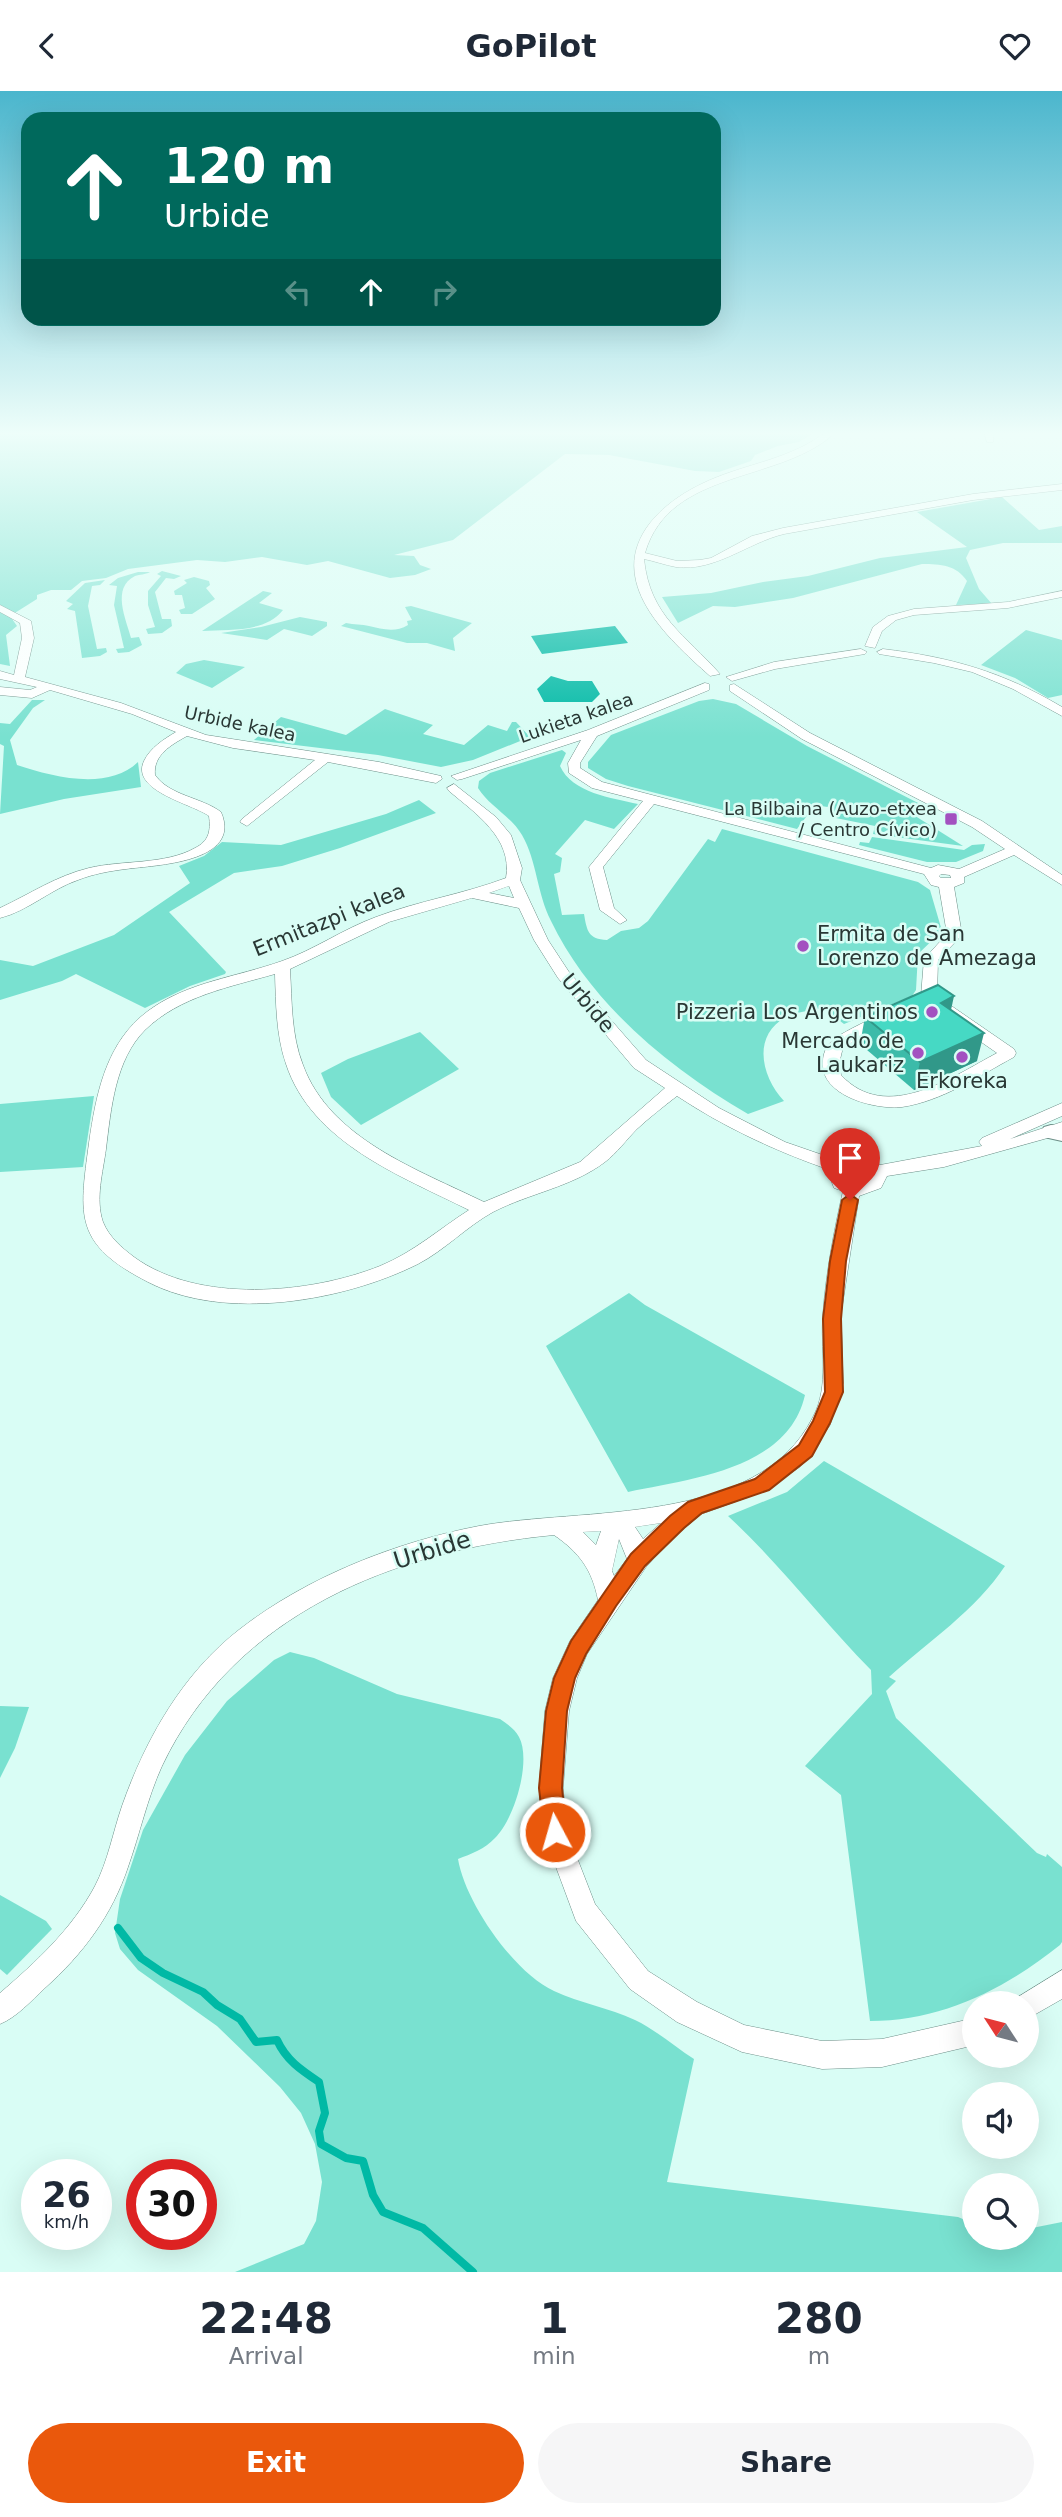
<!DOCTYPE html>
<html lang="en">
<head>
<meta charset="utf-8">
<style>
  body { margin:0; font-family:"DejaVu Sans",sans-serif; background:#f6f6f7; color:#1f2937; height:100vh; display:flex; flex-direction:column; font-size:26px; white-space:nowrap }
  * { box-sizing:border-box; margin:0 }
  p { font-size:23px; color:#747a83 }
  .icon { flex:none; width:38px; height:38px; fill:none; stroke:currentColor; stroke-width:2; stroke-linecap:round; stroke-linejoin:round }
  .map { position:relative; height:2181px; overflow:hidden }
  .drawer { display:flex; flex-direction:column; background:#fff; flex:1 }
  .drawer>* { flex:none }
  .hud { position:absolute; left:21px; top:21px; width:700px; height:214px; border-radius:21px; box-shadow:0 7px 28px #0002; background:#00695c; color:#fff; overflow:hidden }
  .needle { width:46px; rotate:306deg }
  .buttons { position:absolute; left:962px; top:1900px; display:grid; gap:14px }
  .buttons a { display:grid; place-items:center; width:77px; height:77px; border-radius:50%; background:#fff; box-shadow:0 7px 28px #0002; font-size:35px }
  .speed { position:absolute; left:21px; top:2068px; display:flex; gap:14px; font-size:35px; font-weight:700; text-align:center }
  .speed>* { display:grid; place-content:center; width:91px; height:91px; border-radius:50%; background:#fff; box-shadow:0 7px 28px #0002; line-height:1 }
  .speed small { font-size:18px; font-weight:400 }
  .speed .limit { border:10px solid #d22; background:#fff; color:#111 }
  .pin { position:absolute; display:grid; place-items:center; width:60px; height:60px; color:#fff; margin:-72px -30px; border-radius:50% 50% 50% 0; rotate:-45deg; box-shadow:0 0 7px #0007 }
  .pin .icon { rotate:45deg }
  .me { position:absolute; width:77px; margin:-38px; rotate:354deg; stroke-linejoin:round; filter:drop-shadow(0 0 5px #0008) }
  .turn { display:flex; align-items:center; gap:24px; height:147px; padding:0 28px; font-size:32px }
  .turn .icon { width:91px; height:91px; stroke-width:2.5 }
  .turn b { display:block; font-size:49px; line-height:60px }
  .lanes { display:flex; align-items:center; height:66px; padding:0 28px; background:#0003; justify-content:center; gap:35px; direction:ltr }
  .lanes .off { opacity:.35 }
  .eta { display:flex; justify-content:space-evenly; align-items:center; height:119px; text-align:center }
  .eta b { font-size:42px; font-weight:600; line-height:49px }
  .cta { display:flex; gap:14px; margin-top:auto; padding:14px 28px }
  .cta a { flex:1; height:80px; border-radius:42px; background:#ea580c; color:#fff; font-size:28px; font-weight:600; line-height:80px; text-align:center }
  .cta a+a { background:#f6f6f7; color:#1f2937 }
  header { display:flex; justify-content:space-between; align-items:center; height:91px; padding:0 28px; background:#fff; font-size:32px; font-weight:600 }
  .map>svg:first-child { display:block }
  .green { fill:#79e1d0 }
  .water { fill:#00b9a5 }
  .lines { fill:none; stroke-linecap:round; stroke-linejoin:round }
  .stream { stroke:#00b9a5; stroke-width:8 }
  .minor-casing { stroke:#6d8f88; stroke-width:1 }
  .tertiary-casing { stroke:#6d8f88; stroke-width:2 }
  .minor { fill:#fff; fill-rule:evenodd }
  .tertiary { fill:#fff; fill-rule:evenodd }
  .wall { fill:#3cbba9 }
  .shaded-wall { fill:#319889 }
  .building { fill:#46d9c4; stroke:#319889; stroke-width:2 }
  .route { fill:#ea580c; stroke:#983908; stroke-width:2 }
  .poi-dot { fill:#a351c0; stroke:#d9fdf5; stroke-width:2.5 }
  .labels { text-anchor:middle; stroke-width:5; stroke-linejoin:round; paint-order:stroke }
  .far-street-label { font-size:18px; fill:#293734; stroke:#d9fdf5 }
  .far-poi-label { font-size:18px; fill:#293734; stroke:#d9fdf5; text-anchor:end }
  .street-label { font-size:21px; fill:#293734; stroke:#d9fdf5 }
  .poi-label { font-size:21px; fill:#293734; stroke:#d9fdf5; text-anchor:end }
  .near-street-label { font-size:24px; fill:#293734; stroke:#d9fdf5 }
</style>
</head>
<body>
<header><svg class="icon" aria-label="back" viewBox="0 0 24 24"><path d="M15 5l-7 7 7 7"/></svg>GoPilot<svg class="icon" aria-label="heart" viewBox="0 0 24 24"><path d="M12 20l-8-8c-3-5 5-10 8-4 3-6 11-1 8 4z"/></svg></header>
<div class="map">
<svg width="1062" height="2181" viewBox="0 0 1062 2181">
  <rect width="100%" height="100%" fill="#d9fdf5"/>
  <g class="green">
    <path d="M 0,340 L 817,340 L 799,351 L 778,355 L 755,364 L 751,370 L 719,381 L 695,380 L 609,364 L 565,363 L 453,449 L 394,464 L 414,465 L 420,474 L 431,478 L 415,484 L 390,487 L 328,470 L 307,474 L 262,466 L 225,471 L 197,469 L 128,478 L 106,487 L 82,490 L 71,499 L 51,499 L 37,504 L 37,508 L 10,525 L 17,535 L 6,544 L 10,575 L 0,573 Z"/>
    <path d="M 1002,406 L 1039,439 L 1062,435 L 1062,452 L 1003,452 L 970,459 L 966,467 L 979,498 L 992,513 L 956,514 L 967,490 C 956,474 941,473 922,473 L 793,507 L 735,516 L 713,515 L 678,532 L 662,506 L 711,502 L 763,491 L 808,485 L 880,467 L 967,456 L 917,421 Z"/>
    <path d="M 162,480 L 181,485 L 174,488 L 166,487 L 155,501 L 162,528 L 171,528 L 172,535 L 162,542 L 148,543 L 146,538 L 155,536 L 148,514 L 148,500 L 161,485 L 157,483 Z"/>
    <path d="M 138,481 L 150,481 C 145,484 140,483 135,485 C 111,497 126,528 131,547 L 139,546 L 142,554 L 129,561 L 118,562 L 116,558 L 124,557 L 114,514 L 117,495 L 109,494 L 118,487 Z"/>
    <path d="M 194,486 L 209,490 L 210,494 L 206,497 L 215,508 L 192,523 L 181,523 L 179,519 L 185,517 L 182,504 L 175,504 L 174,500 L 187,492 L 184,489 Z"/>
    <path d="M 105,489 L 100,494 L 92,495 L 88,515 L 97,558 L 106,557 L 107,561 L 100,565 L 82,567 L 75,520 L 67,518 L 73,513 L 66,510 L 85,492 Z"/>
    <path d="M 263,500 L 272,502 L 259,512 L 283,519 C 265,542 229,538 202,540 Z"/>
    <path d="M 411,515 L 472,532 L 453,547 L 455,560 L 427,552 L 407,552 L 341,535 L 346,532 C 354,534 362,533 369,535 C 382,538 395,542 408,534 L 407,530 L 412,529 L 405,516 Z"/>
    <path d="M 300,526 L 327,531 L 327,535 L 312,545 L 284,538 L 267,549 L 221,542 L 261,536 Z"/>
    <path d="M 1026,539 L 1062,549 L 1062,604 L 1048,607 L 1015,587 L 981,574 Z"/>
    <path d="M 204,569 L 245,576 L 212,597 L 176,582 L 186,573 Z"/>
    <path d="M 713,608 L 736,613 L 807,655 L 920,713 L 912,723 L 963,755 L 873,743 L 875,735 L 831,726 L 834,717 L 815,714 L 797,738 L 628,695 L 606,688 L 588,677 L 588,671 L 611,644 L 699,610 Z"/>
    <path d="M 32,609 L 45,609 L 33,617 L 10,649 L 17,674 C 53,686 108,700 138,671 L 141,696 L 64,708 L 0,723 L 4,655 L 0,653 L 0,632 L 10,633 Z"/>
    <path d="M 385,618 L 433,634 L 423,643 L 464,654 L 488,634 L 507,640 L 512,631 L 516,631 L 530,646 L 473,669 L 441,676 L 378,664 L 254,649 L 281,626 L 346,644 Z"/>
    <path d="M 562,659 L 566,662 L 560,675 C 572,702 612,707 638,713 L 614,738 L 585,729 L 555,763 L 562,767 L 560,781 L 554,783 L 562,824 L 584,823 C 587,840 588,848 607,849 L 621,840 L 639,837 L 648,830 L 708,748 L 715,751 L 722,738 L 918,791 L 930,799 L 942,840 L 918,863 L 916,899 L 912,905 L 844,933 L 823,917 C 811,919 797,921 786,926 C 751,945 762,987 784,1010 L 748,1023 C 669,977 591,913 551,830 C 537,803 537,770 522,744 C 511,725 489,715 478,697 L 479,690 L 490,682 Z"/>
    <path d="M 419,709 L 436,722 L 340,757 L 282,775 L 234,782 L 169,821 L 226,881 L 225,883 L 190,895 L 145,917 L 76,883 L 62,890 L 0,909 L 0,869 L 33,875 L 114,844 L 190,792 L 179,775 L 204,765 L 222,751 L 281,754 L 386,723 Z"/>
    <path d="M 872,746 L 964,759 L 972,754 L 985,753 L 983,760 L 956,771 L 927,771 L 859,754 L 860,751 L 869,752 Z"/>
    <path d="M 420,941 L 459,978 L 361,1034 L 331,1006 L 321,982 L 348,968 Z"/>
    <path d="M 94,1005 L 83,1076 L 0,1081 L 0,1013 Z"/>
    <path d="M 629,1202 L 645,1214 L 805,1304 C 788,1379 689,1388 628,1401 L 546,1255 Z"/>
    <path d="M 824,1370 L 1005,1475 C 976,1519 928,1551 889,1586 L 896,1590 L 886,1600 L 896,1627 L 1037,1762 L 1046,1766 L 1047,1763 L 1062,1776 L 1062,1851 L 1060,1854 C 1005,1898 942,1930 870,1930 L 841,1704 L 805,1675 L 872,1603 L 871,1579 C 822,1529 780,1473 728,1425 L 787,1401 Z"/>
    <path d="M 290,1561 L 314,1567 L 397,1603 L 500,1628 C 507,1633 515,1638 519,1646 C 532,1670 514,1729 495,1747 C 485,1758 471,1763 458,1768 C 465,1811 514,1882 554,1900 C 580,1912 609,1917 635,1929 C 656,1939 675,1956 694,1968 L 667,2091 L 958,2126 L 975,2133 L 975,2147 L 1027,2147 L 1027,2138 L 1062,2131 L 1062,2181 L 235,2181 L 304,2153 L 316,2130 L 322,2091 L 315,2053 L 301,2022 L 280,1996 L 217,1935 L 138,1879 L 120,1858 L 115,1842 L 120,1808 L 143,1739 L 185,1664 L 227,1610 L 274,1569 Z"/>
    <path d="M 0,1615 L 29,1616 L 15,1657 L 0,1687 Z"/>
    <path d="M 0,1804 L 46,1830 L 52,1838 L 7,1884 L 0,1878 Z"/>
  </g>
  <g class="water">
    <path d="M 615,535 L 628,552 L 542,563 L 531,545 Z"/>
    <path d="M 551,585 L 568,590 L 592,590 L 600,603 L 592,611 L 544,611 L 537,598 Z"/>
  </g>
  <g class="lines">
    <path class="stream" d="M 118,1837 L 141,1867 L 163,1882 L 203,1901 L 217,1914 L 240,1928 L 256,1951 L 277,1949 C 286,1969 301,1979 319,1991 L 325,2022 L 319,2040 L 321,2053 L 346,2067 L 363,2070 L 373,2104 L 383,2121 L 423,2137 L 473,2181"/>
    <defs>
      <g id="minor">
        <path d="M 827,340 L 837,340 C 783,393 670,376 645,462 L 677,470 L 700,469 L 711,467 L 752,445 L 783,437 L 973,403 L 1062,393 L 1062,399 L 973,409 L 784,443 C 747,452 715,481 676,476 C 665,474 654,470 644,468 C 650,526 685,543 720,583 L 710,585 C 666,546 605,490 650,432 C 665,413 687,399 710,389 C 749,372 792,368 827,340 Z"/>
        <path d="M 984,340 L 993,340 L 993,351 L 987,351 Z"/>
        <path d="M 1062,500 L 1062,506 L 1008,517 L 914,524 L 896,529 L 882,540 L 875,557 L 865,555 L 873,536 L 888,525 L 914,518 L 1008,511 Z"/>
        <path d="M 0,514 L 31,530 L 34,547 L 25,586 L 121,612 L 206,644 L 379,671 L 441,685 L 442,688 L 436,692 L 328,671 L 247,735 L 240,731 L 242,728 L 315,669 L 233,657 L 187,645 C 171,654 153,664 155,684 C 170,705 201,706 221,721 C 243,772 155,774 126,778 C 110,780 93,783 78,789 C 51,798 28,820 0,827 L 0,817 C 30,803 56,785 89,777 C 122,769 165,774 195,757 C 209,750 211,740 209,725 C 193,713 130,700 144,670 C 150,657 164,648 176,641 L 132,623 L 50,599 L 32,607 L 0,604 L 0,596 L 30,599 L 37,596 L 0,588 L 0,580 L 14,584 L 22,547 L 20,532 L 0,521 Z"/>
        <path d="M 861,558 L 867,561 L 865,563 L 775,578 L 732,590 L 726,586 L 774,571 Z"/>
        <path d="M 883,558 C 951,566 1003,581 1062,616 L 1062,625 L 1013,598 L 972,581 L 934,572 L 879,563 L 877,561 Z"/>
        <path d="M 705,592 L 709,593 L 709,599 L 597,645 L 580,672 L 580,677 L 602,691 L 931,777 L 938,774 L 959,778 L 1005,758 L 972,736 L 802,648 L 730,600 L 730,594 L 734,593 L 810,642 L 982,730 L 1062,784 L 1062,794 L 1014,764 L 964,786 L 964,792 L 954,796 L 962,844 L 938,869 L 937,905 L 1014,958 L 1016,962 L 1014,966 C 979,985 942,1010 902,1016 C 876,1019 819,1005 823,970 C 823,964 826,955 831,951 C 840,940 905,913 921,905 L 924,868 L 947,843 L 939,796 L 931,794 L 924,783 L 654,713 L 603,776 L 614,817 L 627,829 L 620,833 L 600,819 L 589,776 L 643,710 L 592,697 L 569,682 L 568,672 L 581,649 L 462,688 L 457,689 L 451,685 L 588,639 ZM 941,783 L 950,784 L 951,787 L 941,787 L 939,785 ZM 928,914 L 997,962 C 952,986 886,1033 841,984 L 839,973 L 843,956 Z"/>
        <path d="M 454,693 L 496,726 L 511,744 L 522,777 L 520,789 L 548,849 L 569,881 L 646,969 L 719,1017 L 785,1051 L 837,1069 L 857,1064 L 872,1068 L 880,1074 L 982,1055 L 979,1051 L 982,1047 L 1062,1012 L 1062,1025 L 1010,1048 L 1062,1031 L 1062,1043 L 944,1076 L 887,1085 L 881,1097 L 859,1105 L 841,1223 L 843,1292 L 830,1334 L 801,1375 L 765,1400 L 701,1423 L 667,1452 L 646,1476 L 587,1563 L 577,1587 L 569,1620 L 563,1697 L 567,1741 L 595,1813 L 648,1880 L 697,1911 L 744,1934 L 822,1950 L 882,1948 L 975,1927 L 975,1954 L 882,1976 L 822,1978 L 742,1961 L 677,1931 L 630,1898 L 576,1830 L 543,1741 L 539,1697 L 545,1620 L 553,1587 L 570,1550 L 598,1509 C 592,1479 580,1462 554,1444 C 395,1459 234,1523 162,1675 C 147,1708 140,1742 128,1776 C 112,1824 83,1863 45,1897 C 31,1910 17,1926 0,1933 L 0,1902 C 36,1871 72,1838 95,1795 C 108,1770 113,1741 122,1715 C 146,1647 183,1582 240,1538 C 307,1486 396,1451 479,1435 C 581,1416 758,1436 813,1326 C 830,1294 820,1257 823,1223 C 826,1182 834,1140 843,1100 L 834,1097 L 827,1078 C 773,1059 724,1036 677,1005 C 663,1016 650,1026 637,1038 C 626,1049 617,1062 605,1071 C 572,1096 530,1102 493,1121 C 466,1136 445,1159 418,1173 C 344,1210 225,1231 148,1191 C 74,1153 79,1126 89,1052 C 96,1003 106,951 148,920 C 187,891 237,886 282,870 C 314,859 343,838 376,826 C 418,810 464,803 506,787 C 513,747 475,722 449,700 L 447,697 ZM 509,795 L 514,807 L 489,802 ZM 472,807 L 519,817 L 534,849 L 558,887 L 634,977 L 665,997 L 580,1071 L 484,1111 C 419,1079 330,1048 303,974 C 291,944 292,910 290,878 L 389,831 ZM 275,883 C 276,913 276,944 286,973 C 312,1052 401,1085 469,1119 C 439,1138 414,1161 380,1175 C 310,1203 198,1213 134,1166 C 122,1157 109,1146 103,1131 C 95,1108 103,1081 106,1058 C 111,1018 115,969 145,939 C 180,905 230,896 275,883 ZM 851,1075 L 859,1076 L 869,1085 L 868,1089 L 858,1093 L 847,1089 L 844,1081 ZM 661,1432 L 643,1448 L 635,1436 ZM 601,1440 L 596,1454 L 583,1441 ZM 619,1448 L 627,1468 L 614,1485 L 612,1480 Z"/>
        <path d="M 1062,1879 L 1062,1908 L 1027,1928 L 1027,1913 L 1015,1913 L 1018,1906 Z"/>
      </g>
      <path id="tertiary" d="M 1051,1034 L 1062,1036 L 1062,1050 L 1044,1046 L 1041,1041 L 1044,1036 Z"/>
    </defs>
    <use href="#minor" class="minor-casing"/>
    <use href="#tertiary" class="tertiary-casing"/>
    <use href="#minor" class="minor"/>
    <use href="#tertiary" class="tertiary"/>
  </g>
  <path class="wall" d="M 951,919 L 977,970 L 914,999 L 860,953 L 865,926 Z"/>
  <g class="shaded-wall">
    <path d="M 954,905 L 948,933 L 941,912 Z"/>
    <path d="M 984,942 L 977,970 L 914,999 L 920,971 Z"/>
  </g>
  <path class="building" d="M 938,894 L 954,905 L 941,912 L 984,942 L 920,971 L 865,926 Z"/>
  <linearGradient id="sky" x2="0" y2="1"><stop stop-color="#4bb6cd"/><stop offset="0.53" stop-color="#eefefa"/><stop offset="1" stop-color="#eefefa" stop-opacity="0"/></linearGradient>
  <rect width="1062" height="646" fill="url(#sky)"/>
  <path class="route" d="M 850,1103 L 858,1109 L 846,1170 L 841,1228 L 843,1301 L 830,1332 L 812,1365 L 769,1399 L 702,1422 L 684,1437 L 645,1475 L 616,1515 L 586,1563 L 575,1587 L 567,1620 L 562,1697 L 567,1741 L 563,1749 L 555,1753 L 547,1749 L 544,1741 L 539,1697 L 546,1620 L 554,1587 L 571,1550 L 631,1463 L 670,1425 L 688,1411 L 755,1388 L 799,1354 L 813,1330 L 825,1301 L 823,1228 L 830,1170 L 842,1109 Z"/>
  <g class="poi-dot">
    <rect x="944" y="721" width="14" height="14" rx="3.5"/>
    <circle cx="803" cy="855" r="7"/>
    <circle cx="932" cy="921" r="7"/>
    <circle cx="918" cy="962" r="7"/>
    <circle cx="962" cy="966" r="7"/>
  </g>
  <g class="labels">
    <g class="far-street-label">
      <text transform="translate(576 627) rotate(-19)" y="6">Lukieta kalea</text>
      <text transform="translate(240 633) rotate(12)" y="6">Urbide kalea</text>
    </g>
    <g class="far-poi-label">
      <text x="937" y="724">La Bilbaina (Auzo-etxea<tspan x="937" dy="21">/ Centro Cívico)</tspan></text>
    </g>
    <g class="street-label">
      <text transform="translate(329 829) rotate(-22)" y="7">Ermitazpi kalea</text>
      <text transform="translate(588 912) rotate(50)" y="7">Urbide</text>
    </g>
    <g class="poi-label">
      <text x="817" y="850" text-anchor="start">Ermita de San<tspan x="817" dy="24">Lorenzo de Amezaga</tspan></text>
      <text x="918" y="928">Pizzeria Los Argentinos</text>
      <text x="904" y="957">Mercado de<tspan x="904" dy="24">Laukariz</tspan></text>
      <text x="962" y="997" text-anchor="middle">Erkoreka</text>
    </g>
    <g class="near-street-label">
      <text transform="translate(432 1459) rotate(-17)" y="8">Urbide</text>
    </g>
  </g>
</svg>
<div class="buttons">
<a><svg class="needle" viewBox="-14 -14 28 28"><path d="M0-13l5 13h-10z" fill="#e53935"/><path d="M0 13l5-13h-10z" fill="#747a83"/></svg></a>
<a><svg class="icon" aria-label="sound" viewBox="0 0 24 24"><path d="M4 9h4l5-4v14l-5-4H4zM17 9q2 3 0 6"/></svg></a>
<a><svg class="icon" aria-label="search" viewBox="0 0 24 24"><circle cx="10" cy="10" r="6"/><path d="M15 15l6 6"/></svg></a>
</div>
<div class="speed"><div>26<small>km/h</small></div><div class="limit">30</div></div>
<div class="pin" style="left:850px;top:1109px;background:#d93025"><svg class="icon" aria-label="arrive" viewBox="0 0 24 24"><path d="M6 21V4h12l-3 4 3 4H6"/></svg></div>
<svg class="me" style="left:555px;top:1741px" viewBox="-20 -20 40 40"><circle r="17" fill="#ea580c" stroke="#fff" stroke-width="3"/><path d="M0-11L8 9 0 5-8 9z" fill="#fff"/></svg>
<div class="hud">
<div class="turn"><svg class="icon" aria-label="ahead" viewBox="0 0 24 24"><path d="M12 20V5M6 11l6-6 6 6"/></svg><div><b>120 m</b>Urbide</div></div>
<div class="lanes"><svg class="icon off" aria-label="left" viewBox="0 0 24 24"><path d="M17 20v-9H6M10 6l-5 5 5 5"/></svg><svg class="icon" aria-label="ahead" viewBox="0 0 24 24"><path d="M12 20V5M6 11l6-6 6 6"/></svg><svg class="icon off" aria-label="right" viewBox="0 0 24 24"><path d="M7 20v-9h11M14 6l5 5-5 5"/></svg></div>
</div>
</div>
<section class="drawer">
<div class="eta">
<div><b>22:48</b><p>Arrival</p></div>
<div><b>1</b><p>min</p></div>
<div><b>280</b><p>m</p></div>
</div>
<div class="cta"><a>Exit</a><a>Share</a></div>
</section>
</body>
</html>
